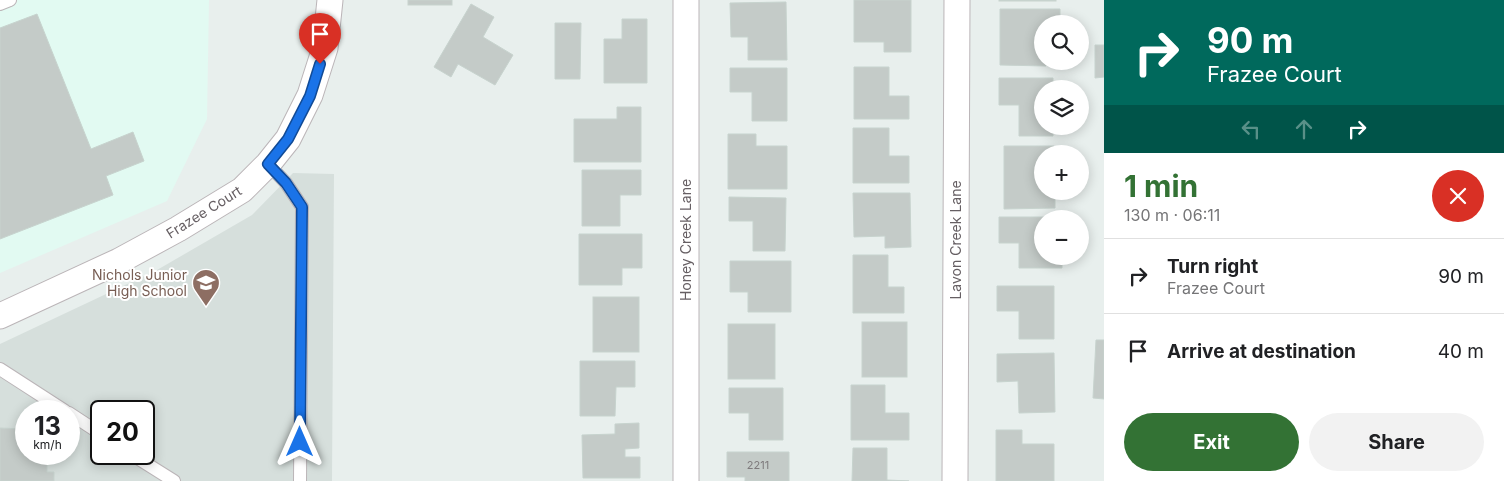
<!DOCTYPE html>
<html lang="en">
<head>
<meta charset="utf-8">
<style>
  body { margin:0; font-family:Inter,sans-serif; background:#f2f2f2; color:#202124; height:100vh; display:flex; flex-direction:column; font-size:19px; white-space:nowrap }
  * { box-sizing:border-box; margin:0 }
  p { font-size:16px; color:#757577 }
  .icon { flex:none; width:28px; height:28px; fill:none; stroke:currentColor; stroke-width:2; stroke-linecap:round; stroke-linejoin:round }
  .map { position:relative; flex:1; overflow:hidden }
  .details { display:flex; flex-direction:column; background:#fff; width:400px }
  .details>* { flex:none }
  .guide { background:#00695c; color:#fff; overflow:hidden }
  .tools { position:absolute; left:1034px; top:15px; display:grid; gap:10px }
  .tools a { display:grid; place-items:center; width:55px; height:55px; border-radius:50%; background:#fff; box-shadow:0 2px 12px #0003; font-size:25px }
  .speed { position:absolute; left:15px; top:400px; display:flex; gap:10px; font-size:25px; font-weight:700; text-align:center }
  .speed>* { display:grid; place-content:center; width:65px; height:65px; border-radius:50%; background:#fff; box-shadow:0 2px 12px #0003; line-height:1 }
  .speed small { font-size:12px; font-weight:400 }
  .speed .limit { border:2px solid #111; border-radius:8px; background:#fff; color:#111 }
  .pin { position:absolute; display:grid; place-items:center; width:42px; height:42px; color:#fff; margin:-51px -21px; border-radius:50% 50% 50% 0; rotate:-45deg; box-shadow:0 0 5px #0007 }
  .pin .icon { rotate:45deg }
  .me { position:absolute; width:55px; margin:-28px; rotate:0deg; stroke-linejoin:round; filter:drop-shadow(0 0 4px #0008) }
  .turn { display:flex; align-items:center; gap:18px; height:105px; padding:0 20px; font-size:22px }
  .turn .icon { width:65px; height:65px; stroke-width:2.5 }
  .turn b { display:block; font-size:35px; line-height:42px }
  .lanes { display:flex; align-items:center; height:48px; padding:0 20px; background:#0003; justify-content:center; gap:25px; direction:ltr }
  .lanes .off { opacity:.35 }
  .round { display:grid; place-items:center; flex:none; width:52px; height:52px; border-radius:26px; background:#f2f2f2 }
  .headline { display:flex; align-items:center; justify-content:space-between; height:85px; padding:0 20px }
  h1 { font-size:30px; font-weight:700; line-height:38px; color:#337234 }
  .cta { display:flex; gap:10px; margin-top:auto; padding:10px 20px }
  .cta a { flex:1; height:58px; border-radius:30px; background:#337234; color:#fff; font-size:20px; font-weight:700; line-height:58px; text-align:center }
  .cta a+a { background:#f2f2f2; color:#202124 }
  ul { padding:0; list-style:none }
  li { display:flex; align-items:center; gap:15px; height:75px; padding:0 20px; border-top:1px solid #e0e0e0 }
  li div { flex:1 }
  li b { display:block; font-size:19px }
  li em { font-style:normal }
  main { display:flex; flex:1; min-height:0 }
  .map>svg:first-child { display:block }
  .commercial { fill:#e2faf2 }
  .education { fill:#d6dfdc; fill-rule:evenodd }
  .building { fill:#c4cbc8; stroke:#c7d3ce }
  .lines { fill:none; stroke-linecap:round; stroke-linejoin:round }
  .service-casing { stroke:#bbb5b8; stroke-width:14 }
  .minor-casing { stroke:#bbb5b8; stroke-width:27 }
  .service { stroke:#fff; stroke-width:12 }
  .minor { stroke:#fff; stroke-width:25 }
  .route-casing { stroke:#114b97; stroke-width:12 }
  .route { stroke:#1a73e8; stroke-width:9 }
  .labels { text-anchor:middle; stroke-width:4; stroke-linejoin:round; paint-order:stroke }
  .number-label { font-size:11px; fill:#7e7a7c }
  .street-label { font-size:14px; fill:#665f63; stroke:#fff }
  .education-label { font-size:14px; fill:#785e54; stroke:#fff; text-anchor:end }
</style>
</head>
<body>
<main>
<div class="map">
<svg width="1104" height="481" viewBox="0 0 1104 481">
  <rect width="100%" height="100%" fill="#e8efed"/>
  <path class="commercial" d="M 0,0 L 209,0 L 207,119 L 167,201 L 0,273 Z"/>
  <path class="education" d="M 293,173 L 334,174 L 332,481 L 0,481 L 0,344 L 157,270 L 252,215 ZM 26,411 L 69,411 L 69,454 L 26,454 ZM 101,411 L 144,411 L 144,454 L 101,454 Z"/>
  <g class="building">
    <rect x="408" y="0" width="44" height="5"/>
    <path d="M 854,0 L 911,0 L 911,52 L 884,52 L 884,42 L 854,42 Z"/>
    <rect x="999" y="0" width="57" height="1"/>
    <path d="M 786,2 L 787,60 L 748,60 L 748,37 L 731,37 L 730,3 Z"/>
    <path d="M 471,4 L 494,17 L 483,37 L 513,55 L 495,85 L 458,64 L 451,77 L 434,67 Z"/>
    <path d="M 1000,9 L 1060,9 L 1060,24 L 1042,24 L 1042,61 L 1046,61 L 1046,66 L 1000,65 Z"/>
    <path d="M 37,14 L 91,149 L 133,132 L 144,161 L 106,176 L 113,195 L 0,239 L 0,28 Z"/>
    <path d="M 622,19 L 647,19 L 647,83 L 604,83 L 604,39 L 622,39 Z"/>
    <path d="M 555,23 L 581,23 L 580,79 L 555,79 Z"/>
    <path d="M 1095,45 L 1104,45 L 1104,77 L 1095,78 Z"/>
    <path d="M 854,67 L 889,67 L 889,96 L 909,96 L 909,119 L 854,119 Z"/>
    <path d="M 730,68 L 787,68 L 787,121 L 752,121 L 752,92 L 730,92 Z"/>
    <path d="M 999,78 L 1053,78 L 1053,89 L 1042,89 L 1042,126 L 1053,126 L 1053,136 L 1019,136 L 1019,105 L 999,105 Z"/>
    <path d="M 617,107 L 641,107 L 641,162 L 574,162 L 574,119 L 617,119 Z"/>
    <path d="M 853,128 L 889,128 L 889,156 L 909,156 L 909,183 L 853,183 Z"/>
    <path d="M 728,134 L 756,134 L 756,146 L 787,146 L 787,189 L 728,189 Z"/>
    <path d="M 1004,146 L 1054,146 L 1054,154 L 1042,154 L 1042,191 L 1055,191 L 1055,208 L 1004,209 Z"/>
    <path d="M 582,170 L 641,170 L 641,195 L 620,195 L 620,226 L 582,226 Z"/>
    <path d="M 853,193 L 910,193 L 911,247 L 885,248 L 885,236 L 854,237 Z"/>
    <path d="M 729,197 L 786,198 L 785,251 L 753,251 L 753,221 L 729,221 Z"/>
    <path d="M 999,217 L 1062,217 L 1062,219 L 1042,219 L 1042,256 L 1062,256 L 1062,268 L 1019,268 L 1019,243 L 999,243 Z"/>
    <path d="M 579,234 L 642,234 L 642,268 L 622,268 L 622,285 L 579,285 Z"/>
    <path d="M 853,255 L 888,255 L 888,287 L 904,287 L 904,313 L 853,313 Z"/>
    <path d="M 730,261 L 791,261 L 791,312 L 748,312 L 748,292 L 730,292 Z"/>
    <path d="M 997,286 L 1054,286 L 1054,339 L 1019,339 L 1019,311 L 997,311 Z"/>
    <rect x="593" y="297" width="46" height="55"/>
    <rect x="862" y="322" width="45" height="55"/>
    <rect x="728" y="324" width="47" height="55"/>
    <path d="M 1096,340 L 1104,340 L 1104,399 L 1093,398 Z"/>
    <path d="M 1054,353 L 1055,412 L 1019,413 L 1018,381 L 997,382 L 997,354 Z"/>
    <path d="M 580,361 L 635,361 L 635,387 L 616,387 L 615,416 L 580,416 Z"/>
    <path d="M 851,385 L 885,385 L 885,413 L 909,413 L 909,440 L 851,440 Z"/>
    <path d="M 729,388 L 783,388 L 783,440 L 749,440 L 749,413 L 729,413 Z"/>
    <path d="M 639,423 L 639,448 L 625,449 L 625,457 L 640,457 L 640,478 L 583,478 L 582,435 L 615,434 L 615,424 Z"/>
    <path d="M 0,428 L 26,429 L 26,454 L 47,454 L 47,472 L 54,472 L 54,481 L 0,481 Z"/>
    <path d="M 996,430 L 1022,430 L 1022,444 L 1054,444 L 1054,481 L 996,481 Z"/>
    <path d="M 853,448 L 887,448 L 887,480 L 909,481 L 852,481 Z"/>
    <path d="M 727,452 L 789,452 L 789,481 L 745,481 L 745,477 L 727,477 Z"/>
  </g>
  <g class="lines">
    <defs>
      <g id="service">
        <path d="M 0,4 L 10,0"/>
        <path d="M 268,164 L 286,183 L 302,207 L 300,481"/>
        <path d="M 0,369 L 65,411"/>
        <path d="M 69,413 L 101,434"/>
        <path d="M 131,454 L 174,481"/>
      </g>
      <g id="minor">
        <path d="M 0,316 L 119,261 L 178,229 L 242,190 L 268,164 L 288,139 L 310,95 L 325,48 L 330,0"/>
        <path d="M 686,481 L 686,0"/>
        <path d="M 955,481 L 957,0"/>
      </g>
    </defs>
    <use href="#service" class="service-casing"/>
    <use href="#minor" class="minor-casing"/>
    <use href="#service" class="service"/>
    <use href="#minor" class="minor"/>
  </g>
  <g class="lines">
    <defs>
      <path id="route" d="M 300,442 L 302,207 L 286,183 L 268,164 L 288,139 L 310,96 L 320,64"/>
    </defs>
    <use href="#route" class="route-casing"/>
    <use href="#route" class="route"/>
  </g>
  <defs>
    <symbol id="school-pin" viewBox="-11 -11 22 30"><path d="M0 17L-7.5 6A9.5 9.5 0 1 1 7.5 6Z" fill="#8d6e63" stroke="#fff"/><path d="M0-5L7-2L0 1L-7-2ZM-4 1L0 2.5L4 1V4Q0 6-4 4Z" fill="#fff"/></symbol>
  </defs>
  <g fill-rule="evenodd">
    <use href="#school-pin" x="190" y="267" width="32" height="43"/>
  </g>
  <g class="labels">
    <g class="number-label">
      <text x="758" y="469">2211</text>
    </g>
    <g class="street-label">
      <text transform="translate(204 212) rotate(-32)" y="5">Frazee Court</text>
      <text transform="translate(686 240) rotate(-90)" y="5">Honey Creek Lane</text>
      <text transform="translate(956 240) rotate(-90)" y="5">Lavon Creek Lane</text>
    </g>
    <g class="education-label">
      <text x="187" y="280">Nichols Junior<tspan x="187" dy="16">High School</tspan></text>
    </g>
  </g>
</svg>
<div class="tools">
<a><svg class="icon" aria-label="search" viewBox="0 0 24 24"><circle cx="10" cy="10" r="6"/><path d="M15 15l6 6"/></svg></a>
<a><svg class="icon" aria-label="layers" viewBox="0 0 24 24"><path d="M12 4l9 5-9 5-9-5zM3 14l9 5 9-5"/></svg></a>
<a>+</a>
<a>−</a>
</div>
<div class="speed"><div>13<small>km/h</small></div><div class="limit">20</div></div>
<div class="pin" style="left:320px;top:64px;background:#d93025"><svg class="icon" aria-label="arrive" viewBox="0 0 24 24"><path d="M6 21V4h12l-3 4 3 4H6"/></svg></div>
<svg class="me" style="left:300px;top:442px" viewBox="-20 -20 40 40"><path d="M0-17L14 15 0 8-14 15z" fill="#1a73e8" stroke="#fff" stroke-width="4"/></svg>
</div>
<section class="details">
<div class="guide">
<div class="turn"><svg class="icon" aria-label="right" viewBox="0 0 24 24"><path d="M7 20v-9h11M14 6l5 5-5 5"/></svg><div><b>90 m</b>Frazee Court</div></div>
<div class="lanes"><svg class="icon off" aria-label="left" viewBox="0 0 24 24"><path d="M17 20v-9H6M10 6l-5 5 5 5"/></svg><svg class="icon off" aria-label="ahead" viewBox="0 0 24 24"><path d="M12 20V5M6 11l6-6 6 6"/></svg><svg class="icon" aria-label="right" viewBox="0 0 24 24"><path d="M7 20v-9h11M14 6l5 5-5 5"/></svg></div>
</div>
<div class="headline"><div><h1>1 min</h1><p>130 m · 06:11</p></div><a class="round" style="background:#d93025;color:#fff"><svg class="icon" aria-label="close" viewBox="0 0 24 24"><path d="M6 6l12 12M18 6L6 18"/></svg></a></div>
<ul>
<li><svg class="icon" aria-label="right" viewBox="0 0 24 24"><path d="M7 20v-9h11M14 6l5 5-5 5"/></svg><div><b>Turn right</b><p>Frazee Court</p></div><em>90 m</em></li>
<li><svg class="icon" aria-label="arrive" viewBox="0 0 24 24"><path d="M6 21V4h12l-3 4 3 4H6"/></svg><div><b>Arrive at destination</b></div><em>40 m</em></li>
</ul>
<div class="cta"><a>Exit</a><a>Share</a></div>
</section>
</main>
</body>
</html>
